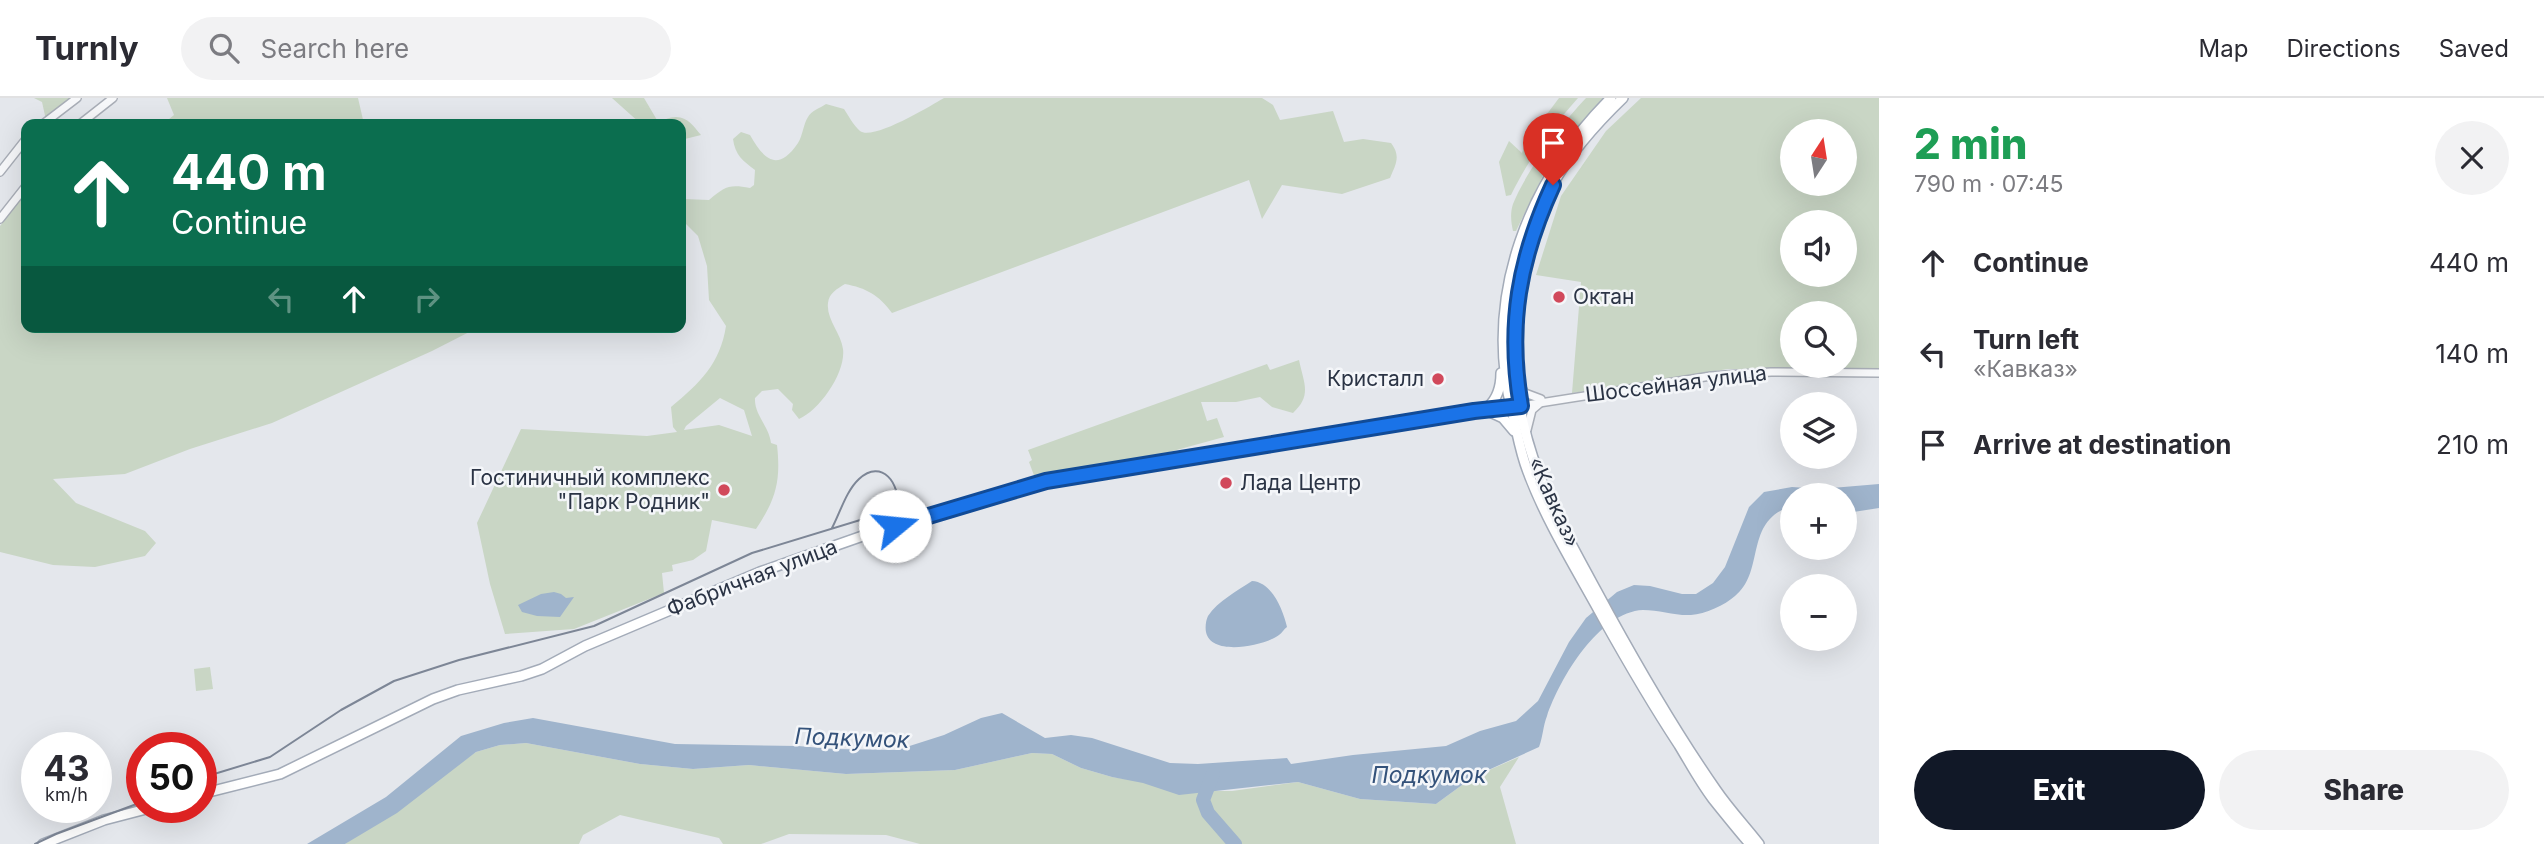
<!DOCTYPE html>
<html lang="en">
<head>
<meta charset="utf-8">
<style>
  body { margin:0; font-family:Inter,sans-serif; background:#f2f2f3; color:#2b2b33; height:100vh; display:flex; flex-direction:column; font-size:26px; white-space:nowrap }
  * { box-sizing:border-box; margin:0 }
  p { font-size:23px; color:#7c7c81 }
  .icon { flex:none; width:38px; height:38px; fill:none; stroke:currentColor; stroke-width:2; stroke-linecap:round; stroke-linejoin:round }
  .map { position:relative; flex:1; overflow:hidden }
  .drawer { display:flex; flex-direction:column; background:#fff; width:665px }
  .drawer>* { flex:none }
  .guide { position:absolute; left:21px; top:21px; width:665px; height:214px; border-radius:14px; box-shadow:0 7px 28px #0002; background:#0b6e4f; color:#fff; overflow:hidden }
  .needle { width:46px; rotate:12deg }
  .fabs { position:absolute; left:1780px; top:21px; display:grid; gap:14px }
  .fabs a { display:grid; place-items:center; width:77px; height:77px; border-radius:50%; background:#fff; box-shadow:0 7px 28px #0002; font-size:35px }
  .speed { position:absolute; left:21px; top:634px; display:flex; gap:14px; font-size:35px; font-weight:700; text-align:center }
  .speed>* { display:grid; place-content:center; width:91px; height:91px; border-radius:50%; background:#fff; box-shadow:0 7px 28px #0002; line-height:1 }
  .speed small { font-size:18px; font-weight:400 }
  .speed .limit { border:10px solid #d22; background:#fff; color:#111 }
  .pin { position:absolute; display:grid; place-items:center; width:60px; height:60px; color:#fff; margin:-72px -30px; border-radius:50% 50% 50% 0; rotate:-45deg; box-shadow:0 0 7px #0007 }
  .pin .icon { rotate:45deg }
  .me { position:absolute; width:77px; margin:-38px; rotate:73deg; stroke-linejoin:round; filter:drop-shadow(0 0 5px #0008) }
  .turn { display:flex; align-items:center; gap:24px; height:147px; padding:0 35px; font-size:32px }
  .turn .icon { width:91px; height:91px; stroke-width:2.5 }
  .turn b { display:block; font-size:49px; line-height:60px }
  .lanes { display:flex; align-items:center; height:66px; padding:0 35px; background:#0003; justify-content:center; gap:35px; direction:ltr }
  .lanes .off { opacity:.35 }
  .round { display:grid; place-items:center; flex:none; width:74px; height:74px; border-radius:37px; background:#f2f2f3 }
  .summary { display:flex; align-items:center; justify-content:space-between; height:119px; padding:0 35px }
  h1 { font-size:42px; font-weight:800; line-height:52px; color:#1e9e55 }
  .action { display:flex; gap:14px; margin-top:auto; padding:14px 35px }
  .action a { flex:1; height:80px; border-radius:42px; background:#111827; color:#fff; font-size:28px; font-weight:800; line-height:80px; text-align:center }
  .action a+a { background:#f2f2f3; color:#2b2b33 }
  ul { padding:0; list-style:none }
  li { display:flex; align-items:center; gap:21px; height:91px; padding:0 35px }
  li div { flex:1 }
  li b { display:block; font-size:26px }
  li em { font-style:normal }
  header { display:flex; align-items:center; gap:42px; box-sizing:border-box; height:98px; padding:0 35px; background:#fff; border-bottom:2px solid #e1e1e2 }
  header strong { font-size:33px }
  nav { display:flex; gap:38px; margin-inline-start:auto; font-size:24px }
  .search { width:490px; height:63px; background:#f2f2f3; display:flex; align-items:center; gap:18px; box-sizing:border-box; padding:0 24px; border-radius:38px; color:#7c7c81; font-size:26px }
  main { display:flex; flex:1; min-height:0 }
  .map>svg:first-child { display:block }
  .green { fill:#c9d6c5; fill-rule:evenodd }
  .water { fill:#9fb4cc }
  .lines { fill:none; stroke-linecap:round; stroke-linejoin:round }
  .river { stroke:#9fb4cc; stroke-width:14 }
  .minor-casing { stroke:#a9aeb7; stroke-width:10 }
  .major-casing { stroke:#a3abb8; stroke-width:12 }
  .minor { stroke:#f7f8fa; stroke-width:7 }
  .major { stroke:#fff; stroke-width:9 }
  .tram { stroke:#7d8696; stroke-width:2 }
  .route-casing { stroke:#114b97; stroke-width:18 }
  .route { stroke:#1a73e8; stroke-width:12 }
  .poi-dot { fill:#d1495b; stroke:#f4f6f9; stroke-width:2.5 }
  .labels { text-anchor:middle; stroke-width:5; stroke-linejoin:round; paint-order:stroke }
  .poi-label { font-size:21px; fill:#2b3445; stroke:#f4f6f9; text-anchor:start }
  .street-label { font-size:21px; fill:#2b3445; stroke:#f4f6f9 }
  .water-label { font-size:23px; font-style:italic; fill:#34527a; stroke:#f4f6f9 }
</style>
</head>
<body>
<header>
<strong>Turnly</strong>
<div class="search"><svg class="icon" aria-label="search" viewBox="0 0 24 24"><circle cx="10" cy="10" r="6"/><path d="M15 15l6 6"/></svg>Search here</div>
<nav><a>Map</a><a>Directions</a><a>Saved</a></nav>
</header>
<main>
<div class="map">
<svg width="1879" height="746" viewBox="0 0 1879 746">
  <rect width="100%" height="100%" fill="#e4e7ec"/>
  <g class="green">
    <path d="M 34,0 L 79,0 L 46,22 L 42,4 Z"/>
    <path d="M 167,0 L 358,0 L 364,26 L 163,26 L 174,17 Z"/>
    <path d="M 612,0 L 644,0 L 657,22 C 665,23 668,19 676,19 C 688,19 694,29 701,37 L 681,42 L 681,26 L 641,26 Z"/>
    <path d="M 944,0 L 1262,0 L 1273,7 L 1280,22 L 1333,13 L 1344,44 L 1363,41 L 1391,45 C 1401,58 1396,66 1390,80 L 1342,96 L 1282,87 L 1262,121 L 1249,82 L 892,215 C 879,197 866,190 845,186 C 837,191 829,195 828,205 C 826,221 841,235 843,251 C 846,274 820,312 799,321 L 792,312 L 793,306 L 778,291 L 762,293 L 755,300 C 754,317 769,328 771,345 L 777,347 C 781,383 776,401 756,431 L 712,422 L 706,453 L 693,462 L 672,467 L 673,473 L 662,475 L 664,495 L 574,531 L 505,536 L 490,486 L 477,425 L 521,331 L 647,338 L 677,334 L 673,329 L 671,309 C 700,285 720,266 726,228 L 709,202 L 707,168 L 698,138 L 681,121 L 681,106 L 684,101 L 709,102 C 725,89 728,86 750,90 L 754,87 L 755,72 C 743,63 735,57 733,41 L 741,34 L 750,37 C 763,60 777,76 798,45 C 803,37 803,27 808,19 C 811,13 820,10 826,6 L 844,11 C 848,17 854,28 860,33 C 873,43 930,8 944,0 ZM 720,300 L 744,312 L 752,338 L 719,327 L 684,332 L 686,328 Z"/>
    <path d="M 1559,0 L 1578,0 C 1552,29 1528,62 1511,97 L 1506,98 L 1499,64 L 1509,43 L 1522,55 L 1526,44 Z"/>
    <path d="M 1586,0 L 1603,0 L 1567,41 L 1547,69 L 1516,133 L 1513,133 C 1511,124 1510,115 1513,106 C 1525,75 1563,24 1586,0 Z"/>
    <path d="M 1641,0 L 1879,0 L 1879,271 L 1728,271 L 1572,295 L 1581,184 L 1536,177 L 1561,98 L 1606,33 ZM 1792,33 L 1844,33 L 1844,86 L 1792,86 ZM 1792,124 L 1844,124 L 1844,177 L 1792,177 ZM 1792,215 L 1844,215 L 1844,268 L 1792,268 Z"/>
    <path d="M 26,94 L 26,229 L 479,229 L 432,253 L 272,325 L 190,351 L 125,376 L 53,381 L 76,405 L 145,433 L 156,445 L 145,458 L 95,469 L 53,467 L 0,454 L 0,128 Z"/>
    <path d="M 1299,262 C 1304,286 1312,297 1293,315 L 1272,309 L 1260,299 L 1236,304 L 1201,304 L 1207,323 L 1217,320 L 1224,339 L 1151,359 L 1035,380 L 1029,364 L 1032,362 L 1028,352 L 1267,266 L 1270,272 Z"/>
    <path d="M 210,569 L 213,591 L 196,593 L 194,571 Z"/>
    <path d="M 526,645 L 640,666 L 693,671 L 749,667 L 846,676 L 955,672 L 1032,655 L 1052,656 L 1081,670 L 1112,679 L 1206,693 L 1232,693 L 1298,684 L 1360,701 L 1436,706 L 1473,679 L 1519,659 L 1500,689 L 1516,746 L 920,746 L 886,737 L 789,736 L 761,746 L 723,746 L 719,740 L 620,717 L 583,737 L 579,746 L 345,746 L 476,654 L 500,647 Z"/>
  </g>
  <g class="water">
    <path d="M 1879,386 L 1879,410 L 1847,415 L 1845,414 L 1844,397 L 1792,397 L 1792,408 C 1743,423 1766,473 1735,498 C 1725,507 1705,516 1691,517 C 1676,518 1659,512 1643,512 C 1599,514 1560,580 1547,618 C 1543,628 1543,638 1539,649 L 1473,679 L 1436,706 L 1360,701 L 1298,684 L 1179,697 L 1143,685 L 1112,679 L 1081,670 L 1052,656 L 1032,655 L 955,672 L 846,676 L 749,667 L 693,671 L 640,666 L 526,645 L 500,647 L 476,654 L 397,715 L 345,746 L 307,746 L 386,699 L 461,638 L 504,625 L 533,620 L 675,646 L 798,648 L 833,651 L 897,652 L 944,637 L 981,620 L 1002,615 L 1045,640 L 1071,637 L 1092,640 L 1170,665 L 1198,666 L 1287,660 L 1291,666 L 1353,657 L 1446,648 L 1480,633 L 1516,623 L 1538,603 L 1569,544 L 1586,520 L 1617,494 L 1634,487 L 1650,488 L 1682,496 L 1696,496 L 1713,485 L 1725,469 L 1749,409 L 1764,394 L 1792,389 L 1820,391 Z"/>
    <path d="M 1252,483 C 1272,484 1283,512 1287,529 C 1284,531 1282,535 1279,537 C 1264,548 1211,559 1206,534 C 1205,529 1206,522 1208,518 C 1218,503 1237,493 1252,483 Z"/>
    <path d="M 554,494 L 561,496 L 566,500 L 574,499 L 560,519 L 537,518 L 522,514 L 518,507 L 541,496 Z"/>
  </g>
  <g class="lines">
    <path class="river" d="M 1213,676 L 1203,702 L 1208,715 L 1235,746"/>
    <defs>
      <g id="minor">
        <path d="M 43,26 L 77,0"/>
        <path d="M 80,26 L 113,0"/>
        <path d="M 0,74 L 26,41"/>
        <path d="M 0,121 L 26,88"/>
        <path d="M 1508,254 L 1511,281"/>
        <path d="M 1518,284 L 1525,295 L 1541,301"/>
        <path d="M 1521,308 L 1711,278 L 1771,274 L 1879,275"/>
        <path d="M 1527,332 L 1532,312 L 1539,306"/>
      </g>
      <g id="major">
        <path d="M 1611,0 C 1529,82 1483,197 1512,313 C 1517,333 1520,354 1528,374 C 1547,425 1577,472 1603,520 C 1627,563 1652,606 1679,647 C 1690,665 1700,684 1713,701 C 1725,716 1737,731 1750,746"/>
        <path d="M 1623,0 C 1596,26 1571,54 1553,86 C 1505,175 1503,286 1540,379 C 1558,426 1585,471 1609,516 C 1642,576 1677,636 1716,692 C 1729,711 1745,728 1759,746"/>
        <path d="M 1488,309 C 1498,300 1501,289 1501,275"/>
        <path d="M 1488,313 L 1503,320 L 1514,333"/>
        <path d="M 201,696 L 280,676 L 433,601 L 458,592 L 521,578 L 542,571 L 585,548 L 760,474 L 874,434 L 1046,383 L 1468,315 L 1520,304"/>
        <path d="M 43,746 L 104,722 L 154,709"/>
      </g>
    </defs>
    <use href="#minor" class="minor-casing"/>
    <use href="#major" class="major-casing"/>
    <use href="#minor" class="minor"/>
    <use href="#major" class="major"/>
    <g class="tram">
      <path d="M 201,680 L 270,659 L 341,612 L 394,583 L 459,562 L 594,528 L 752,455 L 893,412 L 897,410 C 901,386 882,360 859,381 C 846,393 840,415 832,430"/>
      <path d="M 35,746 L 56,736 L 142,704"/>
    </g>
  </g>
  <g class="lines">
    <defs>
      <path id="route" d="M 895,428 L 1046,383 L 1474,313 L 1521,308 C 1507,227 1519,161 1553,87"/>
    </defs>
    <use href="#route" class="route-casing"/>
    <use href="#route" class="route"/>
  </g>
  <g class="poi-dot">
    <circle cx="1559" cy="199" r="7"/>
    <circle cx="1438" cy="281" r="7"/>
    <circle cx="1226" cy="385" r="7"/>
    <circle cx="724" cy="392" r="7"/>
  </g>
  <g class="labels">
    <g class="poi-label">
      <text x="1573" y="206">Октан</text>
      <text x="1424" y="288" text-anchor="end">Кристалл</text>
      <text x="710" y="387" text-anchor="end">Гостиничный комплекс<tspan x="710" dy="24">"Парк Родник"</tspan></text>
      <text x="1240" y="392">Лада Центр</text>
    </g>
    <g class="street-label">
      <text transform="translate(1676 286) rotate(-7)" y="7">Шоссейная улица</text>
      <text transform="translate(1554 404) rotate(66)" y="7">«Кавказ»</text>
      <text transform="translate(752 480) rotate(-21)" y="7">Фабричная улица</text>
    </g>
    <g class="water-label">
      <text transform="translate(852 640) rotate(2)" y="8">Подкумок</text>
      <text x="1429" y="685">Подкумок</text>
    </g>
  </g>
</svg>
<div class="fabs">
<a><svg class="needle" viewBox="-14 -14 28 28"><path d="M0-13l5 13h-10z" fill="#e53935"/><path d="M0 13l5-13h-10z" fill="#7c7c81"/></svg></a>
<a><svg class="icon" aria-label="sound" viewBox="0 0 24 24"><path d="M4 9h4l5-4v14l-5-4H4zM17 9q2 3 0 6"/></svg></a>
<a><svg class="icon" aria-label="search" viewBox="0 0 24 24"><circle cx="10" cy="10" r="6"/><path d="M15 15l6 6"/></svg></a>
<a><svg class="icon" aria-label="layers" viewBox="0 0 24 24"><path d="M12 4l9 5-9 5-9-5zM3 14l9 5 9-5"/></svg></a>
<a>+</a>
<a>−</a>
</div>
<div class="speed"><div>43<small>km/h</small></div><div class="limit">50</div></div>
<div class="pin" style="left:1553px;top:87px;background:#d93025"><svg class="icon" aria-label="arrive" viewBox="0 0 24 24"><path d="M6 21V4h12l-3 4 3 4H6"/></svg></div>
<svg class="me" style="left:895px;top:428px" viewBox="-20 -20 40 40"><circle r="19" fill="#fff"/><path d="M0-13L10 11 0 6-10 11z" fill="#1a73e8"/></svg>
<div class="guide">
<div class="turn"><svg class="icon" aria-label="ahead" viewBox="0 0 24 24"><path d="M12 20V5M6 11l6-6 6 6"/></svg><div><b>440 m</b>Continue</div></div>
<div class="lanes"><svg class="icon off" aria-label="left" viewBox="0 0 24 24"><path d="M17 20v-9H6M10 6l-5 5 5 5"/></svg><svg class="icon" aria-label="ahead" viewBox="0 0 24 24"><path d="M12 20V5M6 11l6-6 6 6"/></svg><svg class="icon off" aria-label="right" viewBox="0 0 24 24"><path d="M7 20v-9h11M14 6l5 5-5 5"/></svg></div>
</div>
</div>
<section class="drawer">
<div class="summary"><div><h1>2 min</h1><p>790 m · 07:45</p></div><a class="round"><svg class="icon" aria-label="close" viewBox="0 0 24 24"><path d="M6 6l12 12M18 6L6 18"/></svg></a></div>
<ul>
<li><svg class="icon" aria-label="ahead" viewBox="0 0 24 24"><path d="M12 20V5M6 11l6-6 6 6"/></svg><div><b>Continue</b></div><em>440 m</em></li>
<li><svg class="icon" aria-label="left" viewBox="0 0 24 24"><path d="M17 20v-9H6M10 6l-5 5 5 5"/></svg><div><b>Turn left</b><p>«Кавказ»</p></div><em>140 m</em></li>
<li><svg class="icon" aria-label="arrive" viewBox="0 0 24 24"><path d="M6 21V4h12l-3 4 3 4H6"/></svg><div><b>Arrive at destination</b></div><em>210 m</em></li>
</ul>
<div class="action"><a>Exit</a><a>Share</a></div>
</section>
</main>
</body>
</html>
